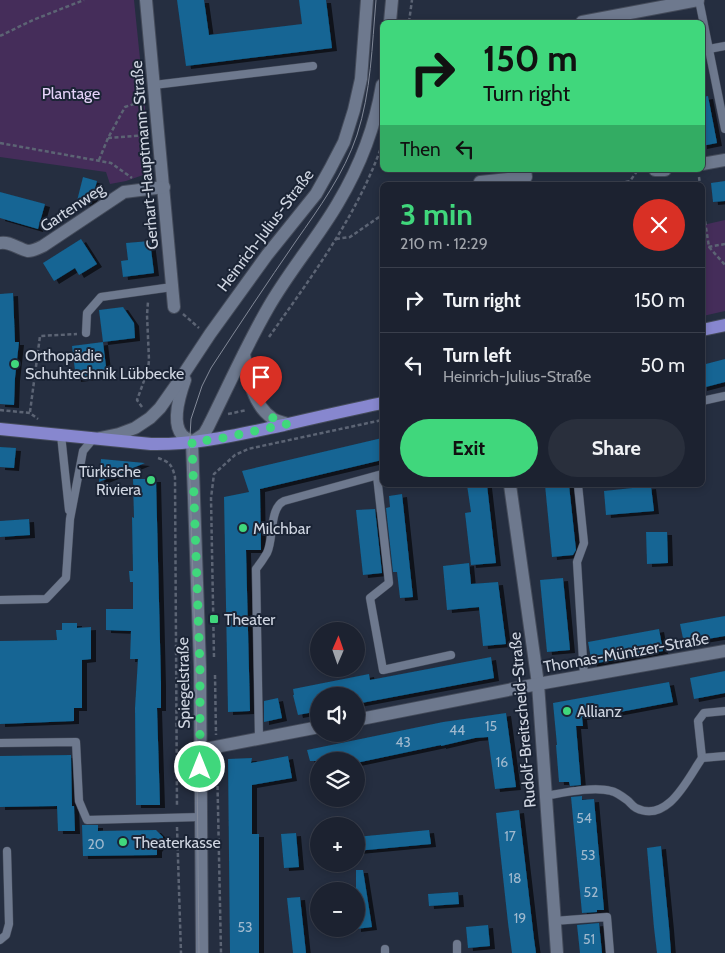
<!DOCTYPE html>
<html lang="en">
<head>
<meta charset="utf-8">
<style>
  body { margin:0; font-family:Cabin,sans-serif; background:#292f3c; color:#f1f3f6; height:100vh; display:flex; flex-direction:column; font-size:19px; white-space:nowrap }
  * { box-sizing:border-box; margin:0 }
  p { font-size:16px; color:#a0a4ab }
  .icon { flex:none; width:28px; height:28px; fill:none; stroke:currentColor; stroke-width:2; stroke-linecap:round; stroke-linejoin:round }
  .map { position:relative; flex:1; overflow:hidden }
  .panel { position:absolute; left:380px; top:182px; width:325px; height:305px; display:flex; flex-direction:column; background:#1c2230; border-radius:8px; box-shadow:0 2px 8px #0003,0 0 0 1px #3a3f4c }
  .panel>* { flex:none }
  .guide { position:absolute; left:380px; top:20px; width:325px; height:152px; border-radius:8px; box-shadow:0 2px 8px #0003,0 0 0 1px #3a3f4c; background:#40d77c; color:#111; overflow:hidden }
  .needle { width:32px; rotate:2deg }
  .buttons { position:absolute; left:310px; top:622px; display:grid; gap:10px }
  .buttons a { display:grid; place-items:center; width:55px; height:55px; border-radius:50%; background:#1c2230; box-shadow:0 2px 8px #0003,0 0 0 1px #3a3f4c; font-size:25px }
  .pin { position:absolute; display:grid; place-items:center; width:42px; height:42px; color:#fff; margin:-51px -21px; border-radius:50% 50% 50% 0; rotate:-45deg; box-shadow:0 0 5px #0007 }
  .pin .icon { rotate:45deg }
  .me { position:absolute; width:55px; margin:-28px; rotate:0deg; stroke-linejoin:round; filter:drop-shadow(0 0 4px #0008) }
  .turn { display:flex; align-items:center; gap:18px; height:105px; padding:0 20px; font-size:22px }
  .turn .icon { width:65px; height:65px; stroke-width:2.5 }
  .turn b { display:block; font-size:35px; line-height:42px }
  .then { display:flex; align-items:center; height:48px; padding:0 20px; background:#0003; gap:10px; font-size:19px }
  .round { display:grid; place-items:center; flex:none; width:52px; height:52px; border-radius:26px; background:#292f3c }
  .summary { display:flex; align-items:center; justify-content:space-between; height:85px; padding:0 20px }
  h1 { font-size:30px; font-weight:700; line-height:38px; color:#40d77c }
  .action { display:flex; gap:10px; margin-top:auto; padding:10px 20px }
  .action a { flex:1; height:58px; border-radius:30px; background:#40d77c; color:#111; font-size:20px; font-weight:700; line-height:58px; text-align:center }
  .action a+a { background:#292f3c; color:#f1f3f6 }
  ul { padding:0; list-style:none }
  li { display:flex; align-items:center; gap:15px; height:65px; padding:0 20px; border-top:1px solid #3a3f4c }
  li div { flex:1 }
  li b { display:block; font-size:19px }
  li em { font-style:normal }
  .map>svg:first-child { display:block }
  .green { fill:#452d5a }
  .building { fill:#136594; filter:url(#shadow) }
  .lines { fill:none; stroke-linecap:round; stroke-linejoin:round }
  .service-casing { stroke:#444b5a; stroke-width:9 }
  .minor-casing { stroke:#444b5a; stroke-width:14 }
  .tertiary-casing { stroke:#444b5a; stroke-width:14 }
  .primary-casing { stroke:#444b5a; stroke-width:14 }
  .path { stroke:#5c6474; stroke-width:2.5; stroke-dasharray:4 2.5; stroke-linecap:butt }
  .service { stroke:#6e798e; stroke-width:8 }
  .minor { stroke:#6e798e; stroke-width:12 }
  .tertiary { stroke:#6e798e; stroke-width:12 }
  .primary { stroke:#8787cf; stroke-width:12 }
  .tram { stroke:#828998; stroke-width:1 }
  .route { stroke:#40d77c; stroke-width:9; stroke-dasharray:0 16.2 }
  .poi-dot { fill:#40d77c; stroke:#1b2435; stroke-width:2 }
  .labels { text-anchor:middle; stroke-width:4; stroke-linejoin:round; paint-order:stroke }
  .number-label { font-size:14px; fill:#a0b9ce }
  .park-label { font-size:16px; fill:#e4d2f8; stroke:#1b2435 }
  .street-label { font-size:16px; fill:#cfd5e1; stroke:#1b2435 }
  .poi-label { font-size:16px; fill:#cfd5e1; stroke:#1b2435; text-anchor:start }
</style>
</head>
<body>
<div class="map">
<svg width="725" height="953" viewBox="0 0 725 953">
  <defs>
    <filter id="shadow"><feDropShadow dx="5" dy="3" stdDeviation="0" flood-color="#0009"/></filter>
  </defs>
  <rect width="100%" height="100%" fill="#252e40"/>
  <g class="green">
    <path d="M 0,0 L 134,0 L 147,128 L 146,174 L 126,181 L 110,184 L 106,172 L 0,157 Z"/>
    <path d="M 725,220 L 725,311 L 703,316 L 703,225 Z"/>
  </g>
  <g class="building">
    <path d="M 177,0 L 204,0 L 209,35 L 302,24 L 299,0 L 326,0 L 332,48 L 186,66 Z"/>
    <path d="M 708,96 L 717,143 L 702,146 L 702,97 Z"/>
    <path d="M 83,177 L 97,181 L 91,204 L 77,201 Z"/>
    <path d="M 725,181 L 725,201 L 713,202 L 711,183 Z"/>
    <path d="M 0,192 L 45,204 L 38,229 L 0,218 Z"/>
    <path d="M 81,239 L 97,264 L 79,275 L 75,268 L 54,281 L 43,263 Z"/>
    <path d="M 150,241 L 154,273 L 123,277 L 121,261 L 128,260 L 126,243 Z"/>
    <path d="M 13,293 L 15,342 L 19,342 L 15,378 L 14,405 L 0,404 L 0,294 Z"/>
    <path d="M 123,307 L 134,323 L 135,338 L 103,342 L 99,310 Z"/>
    <path d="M 103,342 L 107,375 L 76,379 L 72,346 Z"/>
    <path d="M 725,359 L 725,382 L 702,388 L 702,365 Z"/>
    <path d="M 382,438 L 382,460 L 260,489 L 261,550 L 246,550 L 250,711 L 228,712 L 224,497 L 249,492 L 242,471 Z"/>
    <path d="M 0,447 L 16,448 L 14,468 L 0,467 Z"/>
    <path d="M 101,459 L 145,463 L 99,482 Z"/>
    <path d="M 133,479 L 156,479 L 161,683 L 161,708 L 157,708 L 160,805 L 136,805 L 135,708 L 138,659 L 130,659 L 131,631 L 106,630 L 106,609 L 133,609 L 133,582 L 130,582 L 129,571 L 133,571 L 132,517 L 134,518 Z"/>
    <path d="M 467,485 L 487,485 L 496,563 L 471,565 L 465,513 L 471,512 Z"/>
    <path d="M 545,485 L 569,485 L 576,550 L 573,555 L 552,557 Z"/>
    <path d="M 651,486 L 654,511 L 606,515 L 604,491 Z"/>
    <path d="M 402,494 L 413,597 L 400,598 L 397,572 L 393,572 L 386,508 L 390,507 L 389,496 Z"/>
    <path d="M 375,509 L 382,573 L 363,575 L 356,510 Z"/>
    <path d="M 29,519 L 30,535 L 0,537 L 0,521 Z"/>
    <path d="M 646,532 L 667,532 L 668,563 L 647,564 Z"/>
    <path d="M 469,563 L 471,584 L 498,582 L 506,644 L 483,646 L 479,607 L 447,610 L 443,566 Z"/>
    <path d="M 563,578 L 570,650 L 547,652 L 540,580 Z"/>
    <path d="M 725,616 L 725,636 L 684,643 L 680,624 Z"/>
    <path d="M 62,623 L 77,623 L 77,628 L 91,627 L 91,659 L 82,660 L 82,708 L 74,708 L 74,721 L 0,724 L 0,641 L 57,640 L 56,630 L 62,630 Z"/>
    <path d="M 659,629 L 663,651 L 592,664 L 588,642 Z"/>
    <path d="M 491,657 L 494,678 L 356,704 L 356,696 L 319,696 L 319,711 L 298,715 L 293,695 L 294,695 L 293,689 L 369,674 L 370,680 Z"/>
    <path d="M 725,671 L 725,693 L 694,699 L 690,678 Z"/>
    <path d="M 669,682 L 673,702 L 620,712 L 582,717 L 583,726 L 576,726 L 581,785 L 570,786 L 569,782 L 559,782 L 556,745 L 557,745 L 553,703 Z"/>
    <path d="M 278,698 L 282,718 L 264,722 L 264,701 Z"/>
    <path d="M 506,713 L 516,787 L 495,789 L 488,737 L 475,738 L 441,746 L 441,745 L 356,763 L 356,761 L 310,761 L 307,750 L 443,722 Z"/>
    <path d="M 71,755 L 72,806 L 74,806 L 75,831 L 58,831 L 57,806 L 0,807 L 0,756 Z"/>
    <path d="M 288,756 L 292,778 L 252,785 L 252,834 L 259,834 L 259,953 L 230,953 L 228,759 L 252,758 L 251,763 Z"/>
    <path d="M 582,796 L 582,800 L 594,799 L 604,910 L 597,910 L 597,912 L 582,913 L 571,797 Z"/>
    <path d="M 519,810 L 534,939 L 536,953 L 512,953 L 508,923 L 496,813 Z"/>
    <path d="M 82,825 L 98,825 L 98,831 L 156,830 L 163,837 L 163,842 L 157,849 L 157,855 L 83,856 Z"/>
    <path d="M 429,830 L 431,844 L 356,851 L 356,837 Z"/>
    <path d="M 296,833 L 299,867 L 284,868 L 281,834 Z"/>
    <path d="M 661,846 L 669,927 L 671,953 L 657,953 L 654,928 L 647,848 Z"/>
    <path d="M 356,870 L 363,870 L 372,927 L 356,929 Z"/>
    <path d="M 458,892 L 459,904 L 429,906 L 428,894 Z"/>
    <path d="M 300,897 L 306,953 L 293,953 L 287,898 Z"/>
    <path d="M 599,923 L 602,953 L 580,953 L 577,925 Z"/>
    <path d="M 488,925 L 490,946 L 468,948 L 466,927 Z"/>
  </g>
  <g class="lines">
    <defs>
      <g id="service">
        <path d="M 699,0 L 725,129"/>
        <path d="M 709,49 L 725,46"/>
        <path d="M 154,85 L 313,66"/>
        <path d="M 86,333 L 87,313 L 101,297 L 172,287"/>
        <path d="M 702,401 L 725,396"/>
        <path d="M 61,435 L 69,510"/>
        <path d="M 377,476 L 389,583 L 370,598 L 383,670 L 451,655"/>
        <path d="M 578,485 L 584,543 L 577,562 L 584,676"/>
        <path d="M 0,600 L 46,599 L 66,578 L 70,519 L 83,451 L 93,439"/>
        <path d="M 725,711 L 704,713 L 698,721 L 702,758 L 725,756"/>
        <path d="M 259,739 L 256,569 C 260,564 264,558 267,553 C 274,539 269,508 284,501 L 382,474"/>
        <path d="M 0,743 L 76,742 L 79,801 L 87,820 L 201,817"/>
        <path d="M 545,796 C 563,793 593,786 611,791 C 616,792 623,797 627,800 C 630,802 632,806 636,808 C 668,824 688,778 702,758"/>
        <path d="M 554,921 L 607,917 L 610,953"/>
        <path d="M 0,940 L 6,935 L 9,924 L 7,851"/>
        <path d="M 457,944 L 457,953"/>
        <path d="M 385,953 L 385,949"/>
      </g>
      <g id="minor">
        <path d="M 146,0 L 174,307"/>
        <path d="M 582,22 L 698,0"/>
        <path d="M 702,164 L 725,160"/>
        <path d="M 655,170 L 665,170"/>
        <path d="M 481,185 L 480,182 L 526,177 L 525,170"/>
        <path d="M 0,243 C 10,241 18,249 28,251 C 33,251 39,248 43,246 L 124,192 L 164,187"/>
        <path d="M 510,485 L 538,684 L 557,953"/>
        <path d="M 356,720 L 538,684 L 725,651"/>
        <path d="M 200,750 L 319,727"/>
      </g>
      <g id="tertiary">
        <path d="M 390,22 L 392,0"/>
        <path d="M 244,354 C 248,376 252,404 272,418 C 276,421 282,422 287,424"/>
        <path d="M 185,380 C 180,394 171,422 182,435 C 185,438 189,440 192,442"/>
        <path d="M 100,438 L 119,434 L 135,428 L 150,418 L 160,408 L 179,381 L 210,334 L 267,255 L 316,194 L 330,169 L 344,142 L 354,110 L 361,79 L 367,0"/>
        <path d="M 192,442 L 200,667 L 202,953"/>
        <path d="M 192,442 L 204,434 L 208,427 C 228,387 246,346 268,308 C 289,271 317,239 338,203 C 360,166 375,128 382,85"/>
      </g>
      <g id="primary">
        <path d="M 702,330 L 725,325"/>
        <path d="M 0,429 L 151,444 C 197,445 240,434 284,425 C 317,417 350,410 382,403"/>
      </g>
    </defs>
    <use href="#service" class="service-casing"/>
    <use href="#minor" class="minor-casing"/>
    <use href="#tertiary" class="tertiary-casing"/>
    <use href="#primary" class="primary-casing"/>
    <g class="path">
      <path d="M 409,22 L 412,0"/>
      <path d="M 0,36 L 33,20 L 84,0"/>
      <path d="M 108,138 L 146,135"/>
      <path d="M 0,143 L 111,163 L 132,178"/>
      <path d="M 99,160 L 108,138 L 125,107 L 143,101"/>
      <path d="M 699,177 L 700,185"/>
      <path d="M 536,183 L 547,185"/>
      <path d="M 437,185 L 469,183"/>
      <path d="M 613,185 L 630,181 L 638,170"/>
      <path d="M 299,191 L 306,182"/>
      <path d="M 702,202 L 709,247 L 725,265"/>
      <path d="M 336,239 L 350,237 L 382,215"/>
      <path d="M 702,248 L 725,244"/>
      <path d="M 235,274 L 248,256"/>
      <path d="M 183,314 L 199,328"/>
      <path d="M 269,337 C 312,276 357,216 382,145"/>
      <path d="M 142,407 L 137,400 L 148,370 L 149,360 L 147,315 L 148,302"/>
      <path d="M 0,410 L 30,413 L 38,419"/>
      <path d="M 30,412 L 40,336 L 77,334"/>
      <path d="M 228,414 L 247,410"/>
      <path d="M 158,458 C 170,462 172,465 175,477 L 177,807"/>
      <path d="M 214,657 L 211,498 L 214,474 L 235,455 L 248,449 L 382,420"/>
      <path d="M 215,675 L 216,735"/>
      <path d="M 217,760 L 221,953"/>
      <path d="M 177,827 L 181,953"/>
    </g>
    <use href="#service" class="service"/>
    <use href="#minor" class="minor"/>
    <use href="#tertiary" class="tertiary"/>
    <use href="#primary" class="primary"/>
    <path class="tram" d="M 199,953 L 196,668 L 189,453 L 191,419 L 202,386 L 211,368 C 239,325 267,283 296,241 C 319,208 344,174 357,135 C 371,92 372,46 376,0"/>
  </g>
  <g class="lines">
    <path class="route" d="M 200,767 L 200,667 L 192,442 L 218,439 L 287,424 L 273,418 L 261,407"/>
  </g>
  <g class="poi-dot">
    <circle cx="15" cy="364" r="5"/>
    <circle cx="151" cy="480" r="5"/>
    <circle cx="243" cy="528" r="5"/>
    <rect x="209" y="614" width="10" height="10" rx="2.5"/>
    <circle cx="567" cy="711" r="5"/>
    <circle cx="123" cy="842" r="5"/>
  </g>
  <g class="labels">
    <g class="number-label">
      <text x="491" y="731">15</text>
      <text x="457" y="735">44</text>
      <text x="403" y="747">43</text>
      <text x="502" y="767">16</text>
      <text x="584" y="823">54</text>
      <text x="510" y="841">17</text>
      <text x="96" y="849">20</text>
      <text x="588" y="860">53</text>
      <text x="515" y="883">18</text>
      <text x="591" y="897">52</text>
      <text x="520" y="923">19</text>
      <text x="245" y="932">53</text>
      <text x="589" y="944">51</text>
    </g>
    <g class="park-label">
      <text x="71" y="99">Plantage</text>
    </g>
    <g class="street-label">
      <text transform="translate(144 155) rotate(-95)" y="6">Gerhart-Hauptmann-Straße</text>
      <text transform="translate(72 207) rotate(-34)" y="6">Gartenweg</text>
      <text transform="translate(265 230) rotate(-53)" y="6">Heinrich-Julius-Straße</text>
      <text transform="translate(626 652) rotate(-10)" y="6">Thomas-Müntzer-Straße</text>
      <text transform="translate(183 683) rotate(-91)" y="6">Spiegelstraße</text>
      <text transform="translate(522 720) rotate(-95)" y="6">Rudolf-Breitscheid-Straße</text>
    </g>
    <g class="poi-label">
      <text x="25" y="361">Orthopädie<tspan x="25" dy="18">Schuhtechnik Lübbecke</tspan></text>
      <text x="141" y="477" text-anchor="end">Türkische<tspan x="141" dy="18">Riviera</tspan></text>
      <text x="253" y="534">Milchbar</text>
      <text x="224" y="625">Theater</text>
      <text x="577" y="717">Allianz</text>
      <text x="133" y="848">Theaterkasse</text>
    </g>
  </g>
</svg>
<div class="buttons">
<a><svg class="needle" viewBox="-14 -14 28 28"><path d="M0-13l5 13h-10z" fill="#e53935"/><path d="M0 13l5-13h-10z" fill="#a0a4ab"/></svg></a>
<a><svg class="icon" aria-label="sound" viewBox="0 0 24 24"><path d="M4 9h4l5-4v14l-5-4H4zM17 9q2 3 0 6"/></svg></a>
<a><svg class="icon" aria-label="layers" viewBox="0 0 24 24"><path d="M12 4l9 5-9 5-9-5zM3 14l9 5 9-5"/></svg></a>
<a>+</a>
<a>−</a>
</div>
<div class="pin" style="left:261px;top:407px;background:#d93025"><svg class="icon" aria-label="arrive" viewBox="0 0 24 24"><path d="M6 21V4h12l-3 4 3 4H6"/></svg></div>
<svg class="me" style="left:200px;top:767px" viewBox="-20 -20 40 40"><circle r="17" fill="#40d77c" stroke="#fff" stroke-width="3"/><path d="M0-11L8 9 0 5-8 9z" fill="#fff"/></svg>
<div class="guide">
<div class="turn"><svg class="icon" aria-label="right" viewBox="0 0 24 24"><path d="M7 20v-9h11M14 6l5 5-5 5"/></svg><div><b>150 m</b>Turn right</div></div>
<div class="then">Then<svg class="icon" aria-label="left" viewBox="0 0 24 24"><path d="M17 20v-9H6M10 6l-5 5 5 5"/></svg></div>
</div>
<section class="panel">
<div class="summary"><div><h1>3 min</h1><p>210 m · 12:29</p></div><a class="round" style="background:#d93025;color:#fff"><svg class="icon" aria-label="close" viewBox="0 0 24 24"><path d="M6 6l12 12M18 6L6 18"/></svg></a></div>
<ul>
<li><svg class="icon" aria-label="right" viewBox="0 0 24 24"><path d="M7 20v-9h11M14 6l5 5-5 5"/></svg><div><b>Turn right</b></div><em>150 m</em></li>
<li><svg class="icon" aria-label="left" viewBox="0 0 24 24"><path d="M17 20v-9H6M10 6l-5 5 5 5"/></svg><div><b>Turn left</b><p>Heinrich-Julius-Straße</p></div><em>50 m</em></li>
</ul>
<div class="action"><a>Exit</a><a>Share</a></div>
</section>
</div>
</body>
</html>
